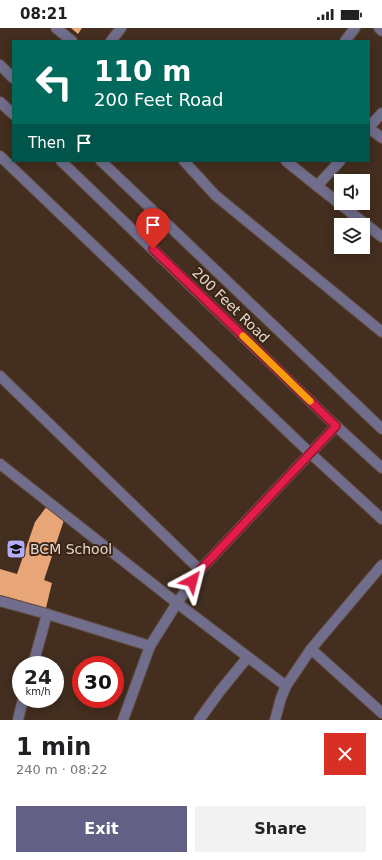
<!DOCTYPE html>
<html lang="en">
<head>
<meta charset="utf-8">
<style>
  body { margin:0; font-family:"DejaVu Sans",sans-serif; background:#f2f2f2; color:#202124; height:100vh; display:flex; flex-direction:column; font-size:15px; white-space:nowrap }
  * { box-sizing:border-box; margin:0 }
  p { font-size:13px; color:#757577 }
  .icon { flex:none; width:22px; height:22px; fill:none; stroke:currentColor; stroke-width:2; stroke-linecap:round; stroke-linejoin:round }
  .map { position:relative; height:692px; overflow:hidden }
  .details { display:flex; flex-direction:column; background:#fff; flex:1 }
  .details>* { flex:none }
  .banner { position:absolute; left:12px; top:12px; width:358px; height:122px; border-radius:0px; box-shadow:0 2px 10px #0003; background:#00695c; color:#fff; overflow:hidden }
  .buttons { position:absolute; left:334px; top:146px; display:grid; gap:8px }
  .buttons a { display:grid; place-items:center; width:36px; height:36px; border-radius:0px; background:#fff; box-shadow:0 2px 10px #0003; font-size:20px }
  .speed { position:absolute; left:12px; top:628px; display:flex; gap:8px; font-size:20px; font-weight:700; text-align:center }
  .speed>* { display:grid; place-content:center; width:52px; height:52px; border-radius:50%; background:#fff; box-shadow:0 2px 10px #0003; line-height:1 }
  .speed small { font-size:10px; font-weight:400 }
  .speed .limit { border:6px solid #d22; background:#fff; color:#111 }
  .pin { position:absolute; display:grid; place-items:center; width:34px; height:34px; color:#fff; margin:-41px -17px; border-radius:50% 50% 50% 0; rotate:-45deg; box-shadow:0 0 4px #0007 }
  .pin .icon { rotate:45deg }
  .me { position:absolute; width:44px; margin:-22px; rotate:38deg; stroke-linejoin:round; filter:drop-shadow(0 0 3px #0008) }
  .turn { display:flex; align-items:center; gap:14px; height:84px; padding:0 16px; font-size:18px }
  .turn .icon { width:52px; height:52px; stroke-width:2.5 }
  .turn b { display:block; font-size:28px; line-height:34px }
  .then { display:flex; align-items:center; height:38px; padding:0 16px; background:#0003; gap:8px; font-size:15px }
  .round { display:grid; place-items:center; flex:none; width:42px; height:42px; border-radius:0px; background:#f2f2f2 }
  .head { display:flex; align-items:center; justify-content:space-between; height:68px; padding:0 16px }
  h1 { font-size:24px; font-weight:800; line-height:30px }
  .action { display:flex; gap:8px; margin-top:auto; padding:8px 16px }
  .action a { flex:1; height:46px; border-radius:0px; background:#626084; color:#fff; font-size:16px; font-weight:800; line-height:46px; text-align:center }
  .action a+a { background:#f2f2f2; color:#202124 }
  .status { display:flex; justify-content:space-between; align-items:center; height:28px; padding:0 20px; background:#fff; direction:ltr }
  .status svg { height:11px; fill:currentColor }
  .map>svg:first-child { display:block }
  .building { fill:#e8a577 }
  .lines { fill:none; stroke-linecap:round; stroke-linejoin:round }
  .minor-casing { stroke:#604c3e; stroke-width:12 }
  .minor { stroke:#706e8c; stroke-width:10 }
  .route-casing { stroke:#92132f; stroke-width:10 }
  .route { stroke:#e11d48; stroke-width:7 }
  .slow { stroke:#f59e0b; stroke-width:7 }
  .labels { text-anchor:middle; stroke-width:4; stroke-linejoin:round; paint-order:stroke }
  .street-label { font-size:14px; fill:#e5d7ce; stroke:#392416 }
  .poi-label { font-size:14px; fill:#e5d7ce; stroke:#392416; text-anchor:start }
</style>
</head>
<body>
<div class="status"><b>08:21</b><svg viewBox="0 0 49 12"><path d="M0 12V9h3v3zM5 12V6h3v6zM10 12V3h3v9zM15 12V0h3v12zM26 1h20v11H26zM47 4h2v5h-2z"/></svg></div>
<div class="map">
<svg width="382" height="692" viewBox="0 0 382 692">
  <rect width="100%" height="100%" fill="#432e1f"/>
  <g class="building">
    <path d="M 71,0 L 82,0 L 78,6 Z"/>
    <path d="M 47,478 L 64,492 L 44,552 L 52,555 L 46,580 L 0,567 L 0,541 L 17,546 L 35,494 Z"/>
  </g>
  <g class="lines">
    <defs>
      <g id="minor">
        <path d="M 56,0 L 72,13"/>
        <path d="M 379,0 L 382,3"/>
        <path d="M 111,13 L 121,0"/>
        <path d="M 345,13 L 355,0"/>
        <path d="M 0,37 L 13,50"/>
        <path d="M 0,74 L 13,86"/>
        <path d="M 369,99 L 382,85"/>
        <path d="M 369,100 L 382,110"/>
        <path d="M 0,128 L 310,425 L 382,491"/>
        <path d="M 61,133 L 336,398 L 382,440"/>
        <path d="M 101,133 L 382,401"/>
        <path d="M 184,133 L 215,167 L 382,304"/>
        <path d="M 286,133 L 317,158 L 340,133"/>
        <path d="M 317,158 L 382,209"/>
        <path d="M 0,348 L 200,542"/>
        <path d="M 336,398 L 200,542 L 177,575 L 286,658 L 311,621 L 382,537"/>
        <path d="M 0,436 L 177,575 L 150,618 L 123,692"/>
        <path d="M 0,573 L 47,586 L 150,618"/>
        <path d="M 311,621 L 382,685"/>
        <path d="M 33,637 L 47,586"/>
        <path d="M 18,692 L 23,671"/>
        <path d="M 199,692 L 220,663 L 247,630"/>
        <path d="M 275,692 L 281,670 L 286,658"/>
      </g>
    </defs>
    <use href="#minor" class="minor-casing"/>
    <use href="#minor" class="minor"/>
  </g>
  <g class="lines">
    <defs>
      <path id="route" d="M 153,221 L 336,398 L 200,542 L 192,553"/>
    </defs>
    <use href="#route" class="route-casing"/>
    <use href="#route" class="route"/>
    <path class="slow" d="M 243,308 L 310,373"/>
  </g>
  <defs>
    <symbol id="school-square" viewBox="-11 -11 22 22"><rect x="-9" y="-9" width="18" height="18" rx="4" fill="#b3adf9" stroke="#392416"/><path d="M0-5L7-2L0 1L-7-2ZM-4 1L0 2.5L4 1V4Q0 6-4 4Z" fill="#111"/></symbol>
  </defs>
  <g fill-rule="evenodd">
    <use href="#school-square" x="5" y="510" width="22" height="22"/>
  </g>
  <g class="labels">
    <g class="street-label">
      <text transform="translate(231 277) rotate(44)" y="5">200 Feet Road</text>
    </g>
    <g class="poi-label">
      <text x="30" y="526">BCM School</text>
    </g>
  </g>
</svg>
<div class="buttons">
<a><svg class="icon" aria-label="sound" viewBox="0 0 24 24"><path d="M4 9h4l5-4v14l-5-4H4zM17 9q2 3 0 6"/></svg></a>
<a><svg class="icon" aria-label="layers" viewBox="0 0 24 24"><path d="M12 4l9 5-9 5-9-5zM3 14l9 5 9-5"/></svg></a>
</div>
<div class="speed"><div>24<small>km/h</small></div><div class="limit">30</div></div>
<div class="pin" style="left:153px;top:221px;background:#d93025"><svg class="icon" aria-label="arrive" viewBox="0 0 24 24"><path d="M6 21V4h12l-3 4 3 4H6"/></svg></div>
<svg class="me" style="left:192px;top:553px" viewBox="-20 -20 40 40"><path d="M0-17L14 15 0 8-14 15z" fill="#e11d48" stroke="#fff" stroke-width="4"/></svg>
<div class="banner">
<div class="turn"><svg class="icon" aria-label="left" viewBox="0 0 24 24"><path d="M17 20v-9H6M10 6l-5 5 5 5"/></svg><div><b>110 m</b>200 Feet Road</div></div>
<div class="then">Then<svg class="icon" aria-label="arrive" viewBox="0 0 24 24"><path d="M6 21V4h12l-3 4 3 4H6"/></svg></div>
</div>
</div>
<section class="details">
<div class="head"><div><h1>1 min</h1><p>240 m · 08:22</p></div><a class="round" style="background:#d93025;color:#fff"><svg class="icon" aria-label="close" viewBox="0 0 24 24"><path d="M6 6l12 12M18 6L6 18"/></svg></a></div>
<div class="action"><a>Exit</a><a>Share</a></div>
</section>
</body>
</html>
